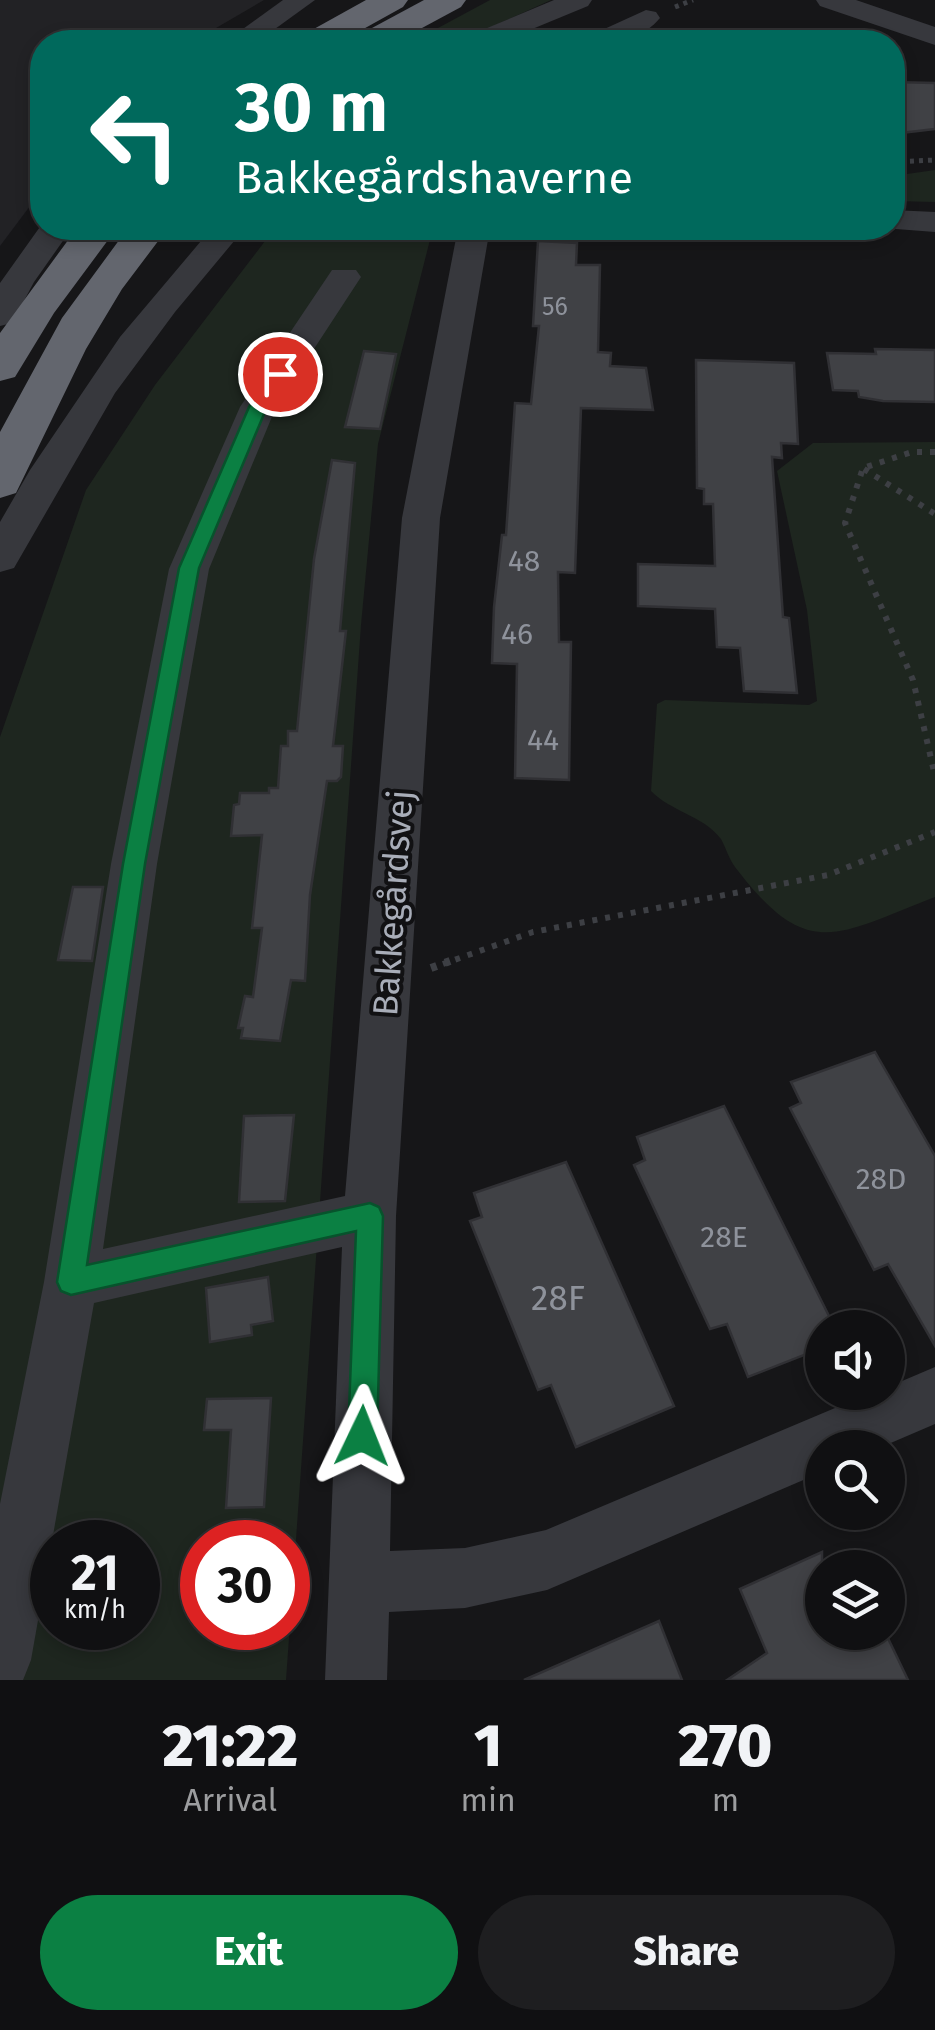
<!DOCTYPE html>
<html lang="en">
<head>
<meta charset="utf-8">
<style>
  body { margin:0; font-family:"Fira Sans",sans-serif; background:#1e1e20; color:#f1f3f6; height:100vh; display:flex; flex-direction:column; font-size:38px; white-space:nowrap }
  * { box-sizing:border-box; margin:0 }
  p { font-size:32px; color:#9c9d9f }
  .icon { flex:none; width:55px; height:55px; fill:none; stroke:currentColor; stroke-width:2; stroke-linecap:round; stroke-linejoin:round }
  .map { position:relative; height:1680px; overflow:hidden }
  .details { display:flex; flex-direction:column; background:#101012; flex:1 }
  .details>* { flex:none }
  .hud { position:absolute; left:30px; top:30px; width:875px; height:210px; border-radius:40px; box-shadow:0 5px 15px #0003,0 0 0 2px #303032; background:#00695c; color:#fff; overflow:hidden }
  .tools { position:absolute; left:805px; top:1310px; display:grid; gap:20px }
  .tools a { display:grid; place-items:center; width:100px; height:100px; border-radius:50%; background:#101012; box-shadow:0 5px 15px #0003,0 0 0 2px #303032; font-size:50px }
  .speed { position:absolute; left:30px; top:1520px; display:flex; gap:20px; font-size:50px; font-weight:700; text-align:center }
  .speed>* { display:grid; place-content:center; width:130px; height:130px; border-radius:50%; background:#101012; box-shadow:0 5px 15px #0003,0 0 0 2px #303032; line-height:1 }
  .speed small { font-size:25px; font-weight:400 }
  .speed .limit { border:15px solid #d22; background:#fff; color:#111 }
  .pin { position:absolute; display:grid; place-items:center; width:85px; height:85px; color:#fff; margin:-42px; border:5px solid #fff; border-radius:50%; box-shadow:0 2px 10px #0007 }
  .me { position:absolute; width:110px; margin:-55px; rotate:2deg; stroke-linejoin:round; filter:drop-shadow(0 0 8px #0008) }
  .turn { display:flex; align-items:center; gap:35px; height:210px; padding:0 40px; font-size:45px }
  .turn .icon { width:130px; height:130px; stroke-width:2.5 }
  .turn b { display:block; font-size:70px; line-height:85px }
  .eta { display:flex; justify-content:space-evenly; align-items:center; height:170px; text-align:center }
  .eta b { font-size:60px; font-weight:800; line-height:70px }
  .button { display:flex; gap:20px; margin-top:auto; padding:20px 40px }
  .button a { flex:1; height:115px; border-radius:60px; background:#0b8043; color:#fff; font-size:40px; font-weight:800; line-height:115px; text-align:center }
  .button a+a { background:#1e1e20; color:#f1f3f6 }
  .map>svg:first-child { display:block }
  .built { fill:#222225 }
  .green { fill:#1e261f; fill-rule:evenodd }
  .building { fill:#404145; stroke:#303034; stroke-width:2.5 }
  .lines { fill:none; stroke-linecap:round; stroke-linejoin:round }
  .path-far2 { stroke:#3d3f44; stroke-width:5; stroke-dasharray:4 5; stroke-linecap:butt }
  .path-far1 { stroke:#3d3f44; stroke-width:6; stroke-dasharray:5 8; stroke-linecap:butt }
  .path { stroke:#3d3f44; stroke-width:8; stroke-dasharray:6 9; stroke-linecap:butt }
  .minor { fill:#37383d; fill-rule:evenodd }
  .highway { fill:#63666e; fill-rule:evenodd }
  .route { fill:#0b8043; stroke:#07532c; stroke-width:2.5 }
  .labels { text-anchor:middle; stroke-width:8; stroke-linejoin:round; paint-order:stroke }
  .far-number-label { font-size:25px; fill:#8e929b }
  .number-label { font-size:30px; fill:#8e929b }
  .street-label { font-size:35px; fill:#a8adb8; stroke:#111113 }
  .near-number-label { font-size:35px; fill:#8e929b }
</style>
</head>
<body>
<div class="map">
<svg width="935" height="1680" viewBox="0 0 935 1680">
  <rect width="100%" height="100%" fill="#161618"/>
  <path class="built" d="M 0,0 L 264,0 L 192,42 L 42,42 L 42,190 L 0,246 Z"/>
  <g class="green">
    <path d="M 490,0 L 551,0 L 458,42 L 412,42 Z"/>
    <path d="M 935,170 L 935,202 L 893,201 L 893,176 Z"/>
    <path d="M 275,228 L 433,228 L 378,444 L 361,625 L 286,1680 L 0,1680 L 0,737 L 86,490 L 155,385 ZM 52,1542 L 138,1542 L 138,1628 L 52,1628 ZM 202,1542 L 288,1542 L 288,1628 L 202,1628 Z"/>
    <path d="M 935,442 L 935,897 C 836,935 808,963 735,867 C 729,859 726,848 721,839 C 704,816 670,811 651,791 L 657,704 L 665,700 L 809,705 L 817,701 L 807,610 L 777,471 L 813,443 Z"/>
  </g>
  <g class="building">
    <path d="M 892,82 L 935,83 L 935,129 L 892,134 Z"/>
    <path d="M 538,241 L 577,243 L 576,265 L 600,265 L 598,352 L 611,353 L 610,366 L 646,368 L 653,410 L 581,408 L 575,573 L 558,572 L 559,642 L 571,642 L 569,780 L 515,778 L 517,664 L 492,663 L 494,607 L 502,535 L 506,535 L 515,403 L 531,404 L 539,326 L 533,326 Z"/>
    <path d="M 875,349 L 935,350 L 935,402 L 883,401 L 859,397 L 858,391 L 833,390 L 827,353 L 876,354 Z"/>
    <path d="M 364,351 L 396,354 L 380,429 L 345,427 Z"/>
    <path d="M 696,360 L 794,363 L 798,444 L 781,443 L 782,458 L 772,457 L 783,617 L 789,618 L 797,693 L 744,691 L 740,648 L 717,647 L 715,609 L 638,606 L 638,564 L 715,566 L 713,504 L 704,504 L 704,489 L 697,488 Z"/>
    <path d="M 332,460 L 355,463 L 340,631 L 346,631 L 333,746 L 343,746 L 341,777 L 337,781 L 327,781 L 310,895 L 305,981 L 291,980 L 280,1041 L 241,1038 L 243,1028 L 238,1028 L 245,996 L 253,997 L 262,928 L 252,928 L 262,835 L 231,836 L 234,805 L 239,804 L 240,793 L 269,793 L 269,788 L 278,788 L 281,746 L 288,746 L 288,731 L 297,731 L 314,559 Z"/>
    <path d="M 73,887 L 103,887 L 92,961 L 58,960 Z"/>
    <path d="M 875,1052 L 935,1156 L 935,1346 L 888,1264 L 874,1270 L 790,1108 L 801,1103 L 791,1082 Z"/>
    <path d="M 724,1106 L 835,1328 L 822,1328 L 822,1348 L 748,1377 L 727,1324 L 710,1329 L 634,1165 L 645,1160 L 637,1137 Z"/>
    <path d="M 294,1115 L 285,1201 L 239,1202 L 244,1116 Z"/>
    <path d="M 566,1162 L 674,1406 L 576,1447 L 551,1385 L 538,1390 L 470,1221 L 482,1217 L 474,1193 Z"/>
    <path d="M 268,1277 L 273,1321 L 251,1325 L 252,1335 L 210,1342 L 206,1288 Z"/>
    <path d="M 271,1398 L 264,1507 L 226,1508 L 231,1430 L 204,1430 L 207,1399 Z"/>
    <path d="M 822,1552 L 822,1632 L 885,1632 L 908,1680 L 727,1680 L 767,1653 L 740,1589 Z"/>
    <path d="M 659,1621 L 682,1680 L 524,1680 Z"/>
  </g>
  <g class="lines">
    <g class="path-far2">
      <path d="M 675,7 L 693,0"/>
      <path d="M 892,162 L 935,160"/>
    </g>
    <g class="path-far1">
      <path d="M 935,452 L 912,452 L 863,468 L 845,523 L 913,680 L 935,776"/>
      <path d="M 864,469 L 935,514"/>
      <path d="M 443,964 L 533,932 L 828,875 L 935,832"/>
    </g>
    <path class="path" d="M 431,968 L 450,961"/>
    <g class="minor">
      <path d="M 283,0 L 315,0 L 257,42 L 225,42 Z"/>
      <path d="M 554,0 L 592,0 L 588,6 L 501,42 L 464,42 L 468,36 Z"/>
      <path d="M 816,0 L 856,0 L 935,27 L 935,45 L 820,6 Z"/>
      <path d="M 646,10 L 656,12 L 660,18 C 642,40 611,44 585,42 L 589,36 Z"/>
      <path d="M 892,210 L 935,212 L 935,232 L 883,228 L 892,228 Z"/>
      <path d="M 42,224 L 42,228 L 72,228 L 34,282 L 12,323 L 0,326 L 0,283 Z"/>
      <path d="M 212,228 L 245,228 L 175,312 L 115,393 L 14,568 L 0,572 L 0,522 L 30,470 L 120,337 Z"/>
      <path d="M 458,228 L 490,228 L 440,518 L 396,1216 L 390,1551 L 465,1548 L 546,1530 L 873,1392 L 888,1392 L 888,1387 L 935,1367 L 935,1424 L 879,1448 L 822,1448 L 822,1472 L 547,1590 L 465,1608 L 389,1612 L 387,1680 L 325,1680 L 342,1247 L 94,1303 L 31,1660 L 23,1680 L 0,1680 L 0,1504 L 44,1282 L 111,864 L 169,569 L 240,407 L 332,270 L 356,270 L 361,277 L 276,407 L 209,569 L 157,864 L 103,1249 L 345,1196 L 402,518 Z"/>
    </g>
    <g class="highway">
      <path d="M 366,0 L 408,0 L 403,7 L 340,42 L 298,42 L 303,35 Z"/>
      <path d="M 424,0 L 466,0 L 461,7 L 396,42 L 354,42 L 359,35 Z"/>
      <path d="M 77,228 L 117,228 L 54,313 L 15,377 L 0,381 L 0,333 Z"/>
      <path d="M 128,228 L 168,228 L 122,289 L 86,349 L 16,493 L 0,498 L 0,432 L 62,318 Z"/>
    </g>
  </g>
  <path class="route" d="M 280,369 L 289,374 L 267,407 L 199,568 L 145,864 L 87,1265 L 370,1203 L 379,1207 L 383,1216 L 377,1436 L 373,1446 L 362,1451 L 352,1446 L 348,1436 L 356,1231 L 71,1295 L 61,1291 L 57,1282 L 123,864 L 179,568 L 249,407 L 273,370 Z"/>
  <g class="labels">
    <g class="far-number-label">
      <text x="555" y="315">56</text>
    </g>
    <g class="number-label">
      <text x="524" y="571">48</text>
      <text x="517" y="644">46</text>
      <text x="543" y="750">44</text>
      <text x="881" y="1189">28D</text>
      <text x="724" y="1247">28E</text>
    </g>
    <g class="street-label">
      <text transform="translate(393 903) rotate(-86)" y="12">Bakkegårdsvej</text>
    </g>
    <g class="near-number-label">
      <text x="558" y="1310">28F</text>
    </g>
  </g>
</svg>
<div class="tools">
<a><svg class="icon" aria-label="sound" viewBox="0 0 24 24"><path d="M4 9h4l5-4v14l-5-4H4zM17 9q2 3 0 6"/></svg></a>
<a><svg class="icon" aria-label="search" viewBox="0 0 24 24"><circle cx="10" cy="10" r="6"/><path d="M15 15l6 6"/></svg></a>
<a><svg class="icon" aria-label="layers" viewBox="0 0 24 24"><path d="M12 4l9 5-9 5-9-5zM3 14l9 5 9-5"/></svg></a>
</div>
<div class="speed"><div>21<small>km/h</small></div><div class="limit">30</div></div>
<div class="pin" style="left:280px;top:374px;background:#d93025"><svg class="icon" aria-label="arrive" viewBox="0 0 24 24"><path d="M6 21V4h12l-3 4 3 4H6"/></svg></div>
<svg class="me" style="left:362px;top:1436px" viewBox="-20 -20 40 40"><path d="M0-17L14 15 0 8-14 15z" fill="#0b8043" stroke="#fff" stroke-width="4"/></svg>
<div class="hud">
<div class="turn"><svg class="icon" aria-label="left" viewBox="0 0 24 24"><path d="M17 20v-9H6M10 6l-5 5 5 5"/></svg><div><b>30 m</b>Bakkegårdshaverne</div></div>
</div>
</div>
<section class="details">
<div class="eta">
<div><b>21:22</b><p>Arrival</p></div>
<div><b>1</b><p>min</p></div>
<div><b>270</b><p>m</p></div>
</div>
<div class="button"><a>Exit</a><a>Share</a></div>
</section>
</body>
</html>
